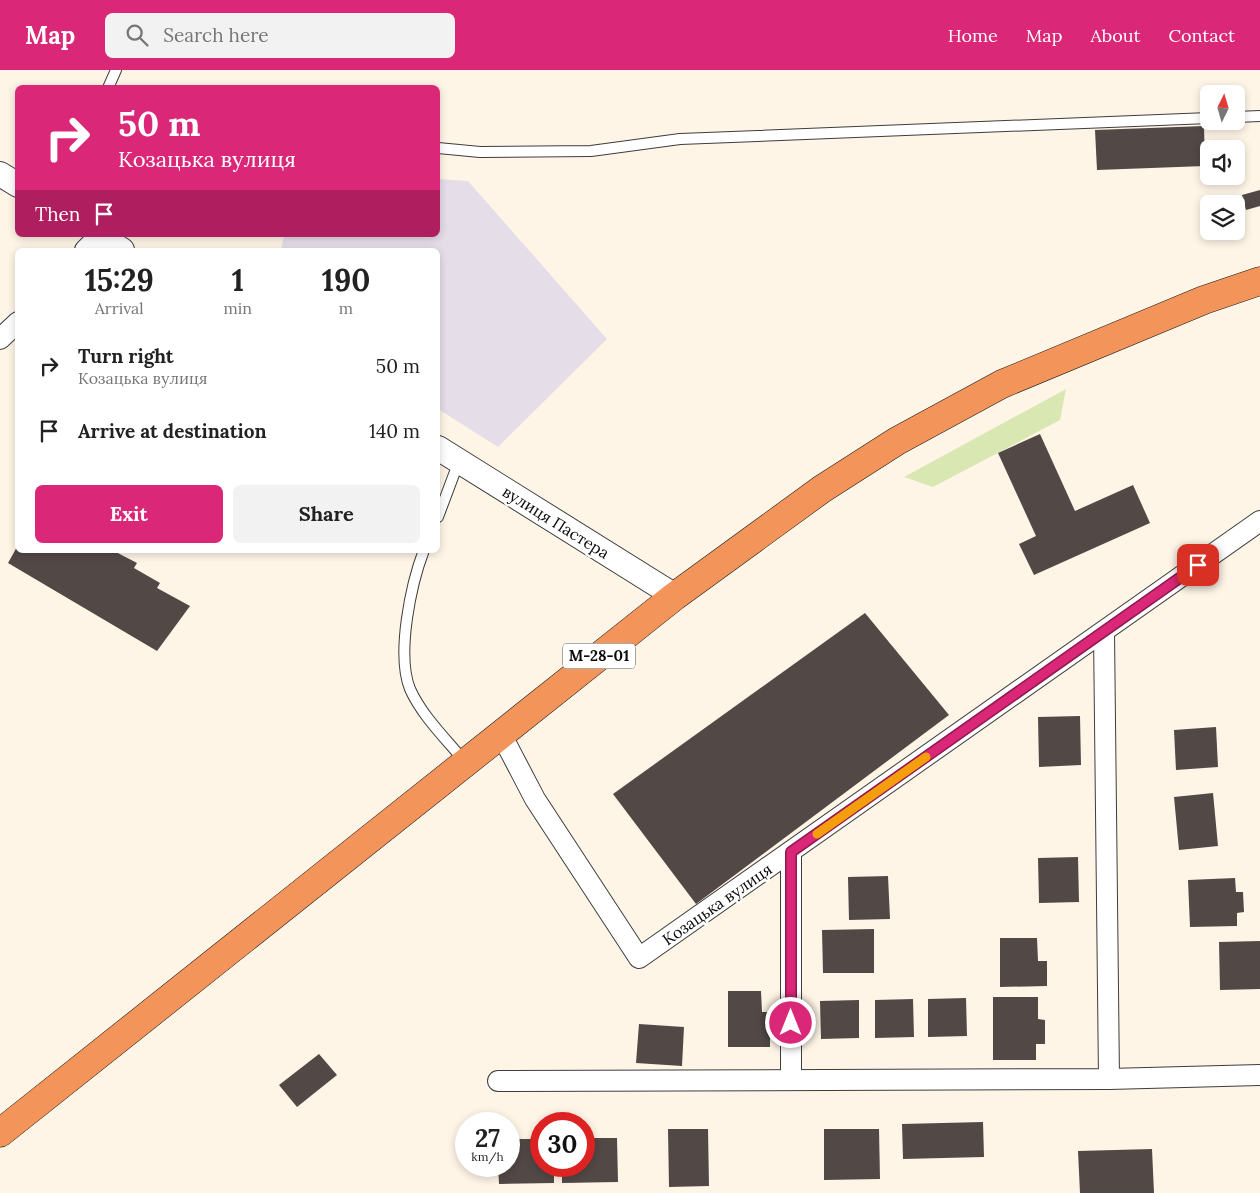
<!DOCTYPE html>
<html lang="en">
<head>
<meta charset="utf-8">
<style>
  body { margin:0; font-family:Lora,serif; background:#f2f2f2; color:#222; height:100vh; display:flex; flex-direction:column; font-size:19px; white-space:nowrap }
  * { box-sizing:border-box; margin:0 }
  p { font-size:16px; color:#767676 }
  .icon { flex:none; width:28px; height:28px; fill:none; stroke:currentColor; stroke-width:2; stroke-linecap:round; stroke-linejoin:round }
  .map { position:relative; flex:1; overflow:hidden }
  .details { position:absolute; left:15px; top:178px; width:425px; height:305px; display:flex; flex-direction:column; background:#fff; border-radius:8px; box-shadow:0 2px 8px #0003 }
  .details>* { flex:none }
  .guide { position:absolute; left:15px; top:15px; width:425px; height:152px; border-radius:8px; box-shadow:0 2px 8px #0003; background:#db2777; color:#fff; overflow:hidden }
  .needle { width:32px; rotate:5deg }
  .fabs { position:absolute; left:1200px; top:15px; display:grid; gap:10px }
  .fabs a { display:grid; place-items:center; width:45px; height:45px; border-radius:8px; background:#fff; box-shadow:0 2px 8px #0003; font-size:25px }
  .speed { position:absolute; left:455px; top:1042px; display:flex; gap:10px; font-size:25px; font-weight:700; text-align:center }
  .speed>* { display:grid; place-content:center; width:65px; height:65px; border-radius:50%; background:#fff; box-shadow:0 2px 8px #0003; line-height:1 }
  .speed small { font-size:12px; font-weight:400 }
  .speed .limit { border:8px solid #d22; background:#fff; color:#111 }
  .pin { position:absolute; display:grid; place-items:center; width:42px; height:42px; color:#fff; margin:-21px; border-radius:10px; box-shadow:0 2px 8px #0006 }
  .me { position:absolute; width:55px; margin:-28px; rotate:0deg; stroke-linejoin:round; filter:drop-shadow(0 0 4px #0008) }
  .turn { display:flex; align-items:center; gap:18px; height:105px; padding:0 20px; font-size:22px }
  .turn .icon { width:65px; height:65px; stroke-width:2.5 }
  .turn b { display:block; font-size:35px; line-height:42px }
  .then { display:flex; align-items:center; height:48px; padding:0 20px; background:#0003; gap:10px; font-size:19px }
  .eta { display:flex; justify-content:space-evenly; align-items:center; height:85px; text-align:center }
  .eta b { font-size:30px; font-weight:800; line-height:35px }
  .primary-button { display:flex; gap:10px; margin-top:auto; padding:10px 20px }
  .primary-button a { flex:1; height:58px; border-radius:8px; background:#db2777; color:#fff; font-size:20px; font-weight:800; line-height:58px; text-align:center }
  .primary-button a+a { background:#f2f2f2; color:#222 }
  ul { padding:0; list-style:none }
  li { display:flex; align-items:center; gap:15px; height:65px; padding:0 20px }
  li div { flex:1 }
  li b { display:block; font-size:19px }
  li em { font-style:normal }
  header { display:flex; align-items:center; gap:30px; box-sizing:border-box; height:70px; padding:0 25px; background:#db2777; color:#fff }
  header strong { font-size:24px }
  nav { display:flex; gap:28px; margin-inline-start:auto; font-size:18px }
  .search { width:350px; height:45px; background:#f2f2f2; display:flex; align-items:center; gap:12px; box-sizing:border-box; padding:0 18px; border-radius:8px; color:#767676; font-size:19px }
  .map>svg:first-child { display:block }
  .industrial { fill:#e5dee9 }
  .green { fill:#d9e7b3 }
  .building { fill:#524947 }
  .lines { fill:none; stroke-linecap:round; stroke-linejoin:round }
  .service-casing { stroke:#3d3d3d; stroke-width:12 }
  .minor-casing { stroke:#3d3d3d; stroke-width:22 }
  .tertiary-casing { stroke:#3d3d3d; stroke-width:26 }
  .trunk-casing { stroke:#1b1b1b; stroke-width:29 }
  .service { stroke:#fff; stroke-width:10 }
  .minor { stroke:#fff; stroke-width:20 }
  .tertiary { stroke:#fff; stroke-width:24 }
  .trunk { stroke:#f3945a; stroke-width:28 }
  .route-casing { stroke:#8e194d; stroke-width:12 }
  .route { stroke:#db2777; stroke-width:9 }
  .slow { stroke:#f59e0b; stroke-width:9 }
  .labels { text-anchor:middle; stroke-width:5; stroke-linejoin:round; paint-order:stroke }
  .shield { fill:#fff; stroke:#545454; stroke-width:1 }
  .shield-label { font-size:15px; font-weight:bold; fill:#0a0a0a }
  .street-label { font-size:16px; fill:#0a0a0a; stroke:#fff }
</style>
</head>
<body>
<header>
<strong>Map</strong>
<div class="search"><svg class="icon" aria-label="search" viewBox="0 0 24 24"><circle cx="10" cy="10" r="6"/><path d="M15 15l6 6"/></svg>Search here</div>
<nav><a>Home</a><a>Map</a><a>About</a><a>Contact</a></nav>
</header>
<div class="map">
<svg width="1260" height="1123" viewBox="0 0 1260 1123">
  <rect width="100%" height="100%" fill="#fef5e7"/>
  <path class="industrial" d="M 438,109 L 468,111 L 607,269 L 498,377 L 438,339 L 438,180 L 281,180 L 284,165 L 438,165 Z"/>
  <path class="green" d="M 1066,319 L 1060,350 L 933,417 L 904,407 Z"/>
  <g class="building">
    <path d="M 1204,56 L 1205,96 L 1097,100 L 1095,60 Z"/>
    <path d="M 1260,120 L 1260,136 L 1246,140 L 1242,125 Z"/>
    <path d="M 1040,364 L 1075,441 L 1133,415 L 1150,453 L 1034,505 L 1019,474 L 1036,466 L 998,383 Z"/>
    <path d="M 18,475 L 18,480 L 112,480 L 137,493 L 134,498 L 160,513 L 157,518 L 190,536 L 157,581 L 8,493 Z"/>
    <path d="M 865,543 L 949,645 L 696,834 L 613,724 Z"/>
    <path d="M 1080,646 L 1081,695 L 1039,697 L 1038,647 Z"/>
    <path d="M 1216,657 L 1218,697 L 1176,700 L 1174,660 Z"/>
    <path d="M 1213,723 L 1218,776 L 1179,780 L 1174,727 Z"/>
    <path d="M 1078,787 L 1079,832 L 1039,833 L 1038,788 Z"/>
    <path d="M 888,806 L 890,849 L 849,850 L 848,807 Z"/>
    <path d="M 1235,808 L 1236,822 L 1243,822 L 1244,842 L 1237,843 L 1237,856 L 1190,857 L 1188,810 Z"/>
    <path d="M 874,859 L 874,903 L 823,903 L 822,860 Z"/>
    <path d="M 1000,868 L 1037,868 L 1038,891 L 1047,891 L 1047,916 L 1000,917 Z"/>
    <path d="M 1260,871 L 1260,919 L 1220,920 L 1219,872 Z"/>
    <path d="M 728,921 L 761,921 L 762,942 L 770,942 L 770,977 L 728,977 Z"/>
    <path d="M 993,927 L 1038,927 L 1038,949 L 1045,950 L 1045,974 L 1036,974 L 1036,990 L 993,990 Z"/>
    <path d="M 966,928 L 967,966 L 928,967 L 928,929 Z"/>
    <path d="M 913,929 L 914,967 L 875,968 L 875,930 Z"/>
    <path d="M 859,930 L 859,968 L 821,969 L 820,931 Z"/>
    <path d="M 639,954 L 684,957 L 682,996 L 636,993 Z"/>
    <path d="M 319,984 L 337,1005 L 297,1037 L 279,1015 Z"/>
    <path d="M 983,1052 L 984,1087 L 903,1089 L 902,1054 Z"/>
    <path d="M 668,1059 L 708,1059 L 709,1116 L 669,1117 Z"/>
    <path d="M 824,1059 L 879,1059 L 880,1109 L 824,1110 Z"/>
    <path d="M 584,1068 L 617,1068 L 618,1112 L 562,1113 L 562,1096 L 584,1096 Z"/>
    <path d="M 509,1069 L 541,1069 L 541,1096 L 554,1096 L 554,1113 L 499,1114 L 498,1096 L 509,1096 Z"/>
    <path d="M 1152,1079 L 1154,1123 L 1080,1123 L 1078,1081 Z"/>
  </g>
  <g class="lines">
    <defs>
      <g id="service">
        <path d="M 108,18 L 116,0"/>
        <path d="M 1236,47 L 1260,46"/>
        <path d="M 438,78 L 480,82 L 591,81 L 680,69 L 1209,48"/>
        <path d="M 438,447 L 459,391"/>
        <path d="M 424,480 C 411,514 396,584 410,619 C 422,646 447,670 465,692"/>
      </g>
      <g id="minor">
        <path d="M 85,180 L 99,166"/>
        <path d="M 0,269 L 18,252"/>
        <path d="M 1104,562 L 1109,1009"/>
        <path d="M 501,664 L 535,729 L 639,888 L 1260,451"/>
        <path d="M 791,1010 L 791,782"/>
        <path d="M 498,1011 L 1109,1009 L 1260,1005"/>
      </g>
      <g id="tertiary">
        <path d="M 0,104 L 18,115"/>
        <path d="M 98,165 L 122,180"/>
        <path d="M 438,378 L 675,526"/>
      </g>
      <path id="trunk" d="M 0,1063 L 675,526 L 822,419 L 897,371 L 1002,314 L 1204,230 L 1260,211"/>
    </defs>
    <use href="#service" class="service-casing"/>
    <use href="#minor" class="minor-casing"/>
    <use href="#tertiary" class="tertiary-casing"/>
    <use href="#trunk" class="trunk-casing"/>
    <use href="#service" class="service"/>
    <use href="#minor" class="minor"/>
    <use href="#tertiary" class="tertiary"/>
    <use href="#trunk" class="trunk"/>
  </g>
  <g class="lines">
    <defs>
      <path id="route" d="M 791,953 L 791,782 L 1198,495"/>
    </defs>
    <use href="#route" class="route-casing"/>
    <use href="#route" class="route"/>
    <path class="slow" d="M 817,764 L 926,687"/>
  </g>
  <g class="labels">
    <rect class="shield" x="563" y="573.5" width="72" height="25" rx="4"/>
    <g class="shield-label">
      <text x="599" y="591">М-28-01</text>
    </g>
    <g class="street-label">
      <text transform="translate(556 452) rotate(32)" y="6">вулиця Пастера</text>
      <text transform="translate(717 834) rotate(-35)" y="6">Козацька вулиця</text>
    </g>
  </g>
</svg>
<div class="fabs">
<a><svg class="needle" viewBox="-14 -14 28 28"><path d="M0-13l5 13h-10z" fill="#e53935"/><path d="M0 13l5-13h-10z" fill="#767676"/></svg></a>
<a><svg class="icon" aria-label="sound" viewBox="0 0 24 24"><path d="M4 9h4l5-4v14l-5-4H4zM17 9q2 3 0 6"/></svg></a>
<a><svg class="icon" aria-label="layers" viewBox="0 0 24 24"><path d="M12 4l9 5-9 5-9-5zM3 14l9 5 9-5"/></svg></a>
</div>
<div class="speed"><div>27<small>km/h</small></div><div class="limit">30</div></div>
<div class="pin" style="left:1198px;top:495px;background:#d93025"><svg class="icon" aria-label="arrive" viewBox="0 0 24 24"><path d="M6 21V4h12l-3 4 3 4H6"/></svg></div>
<svg class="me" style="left:791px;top:953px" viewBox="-20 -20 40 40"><circle r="17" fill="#db2777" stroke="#fff" stroke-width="3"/><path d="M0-11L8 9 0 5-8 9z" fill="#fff"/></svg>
<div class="guide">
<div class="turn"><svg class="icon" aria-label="right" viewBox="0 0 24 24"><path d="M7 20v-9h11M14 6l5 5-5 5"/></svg><div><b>50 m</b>Козацька вулиця</div></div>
<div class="then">Then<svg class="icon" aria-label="arrive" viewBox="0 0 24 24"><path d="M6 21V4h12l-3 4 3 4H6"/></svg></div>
</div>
<section class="details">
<div class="eta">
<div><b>15:29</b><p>Arrival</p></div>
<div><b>1</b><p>min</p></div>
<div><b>190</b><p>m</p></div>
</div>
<ul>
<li><svg class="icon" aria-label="right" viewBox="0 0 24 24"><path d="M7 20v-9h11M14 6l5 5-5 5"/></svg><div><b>Turn right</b><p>Козацька вулиця</p></div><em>50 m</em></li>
<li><svg class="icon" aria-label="arrive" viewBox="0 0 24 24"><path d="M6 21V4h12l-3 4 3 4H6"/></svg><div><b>Arrive at destination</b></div><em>140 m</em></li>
</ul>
<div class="primary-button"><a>Exit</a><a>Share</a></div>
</section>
</div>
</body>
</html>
